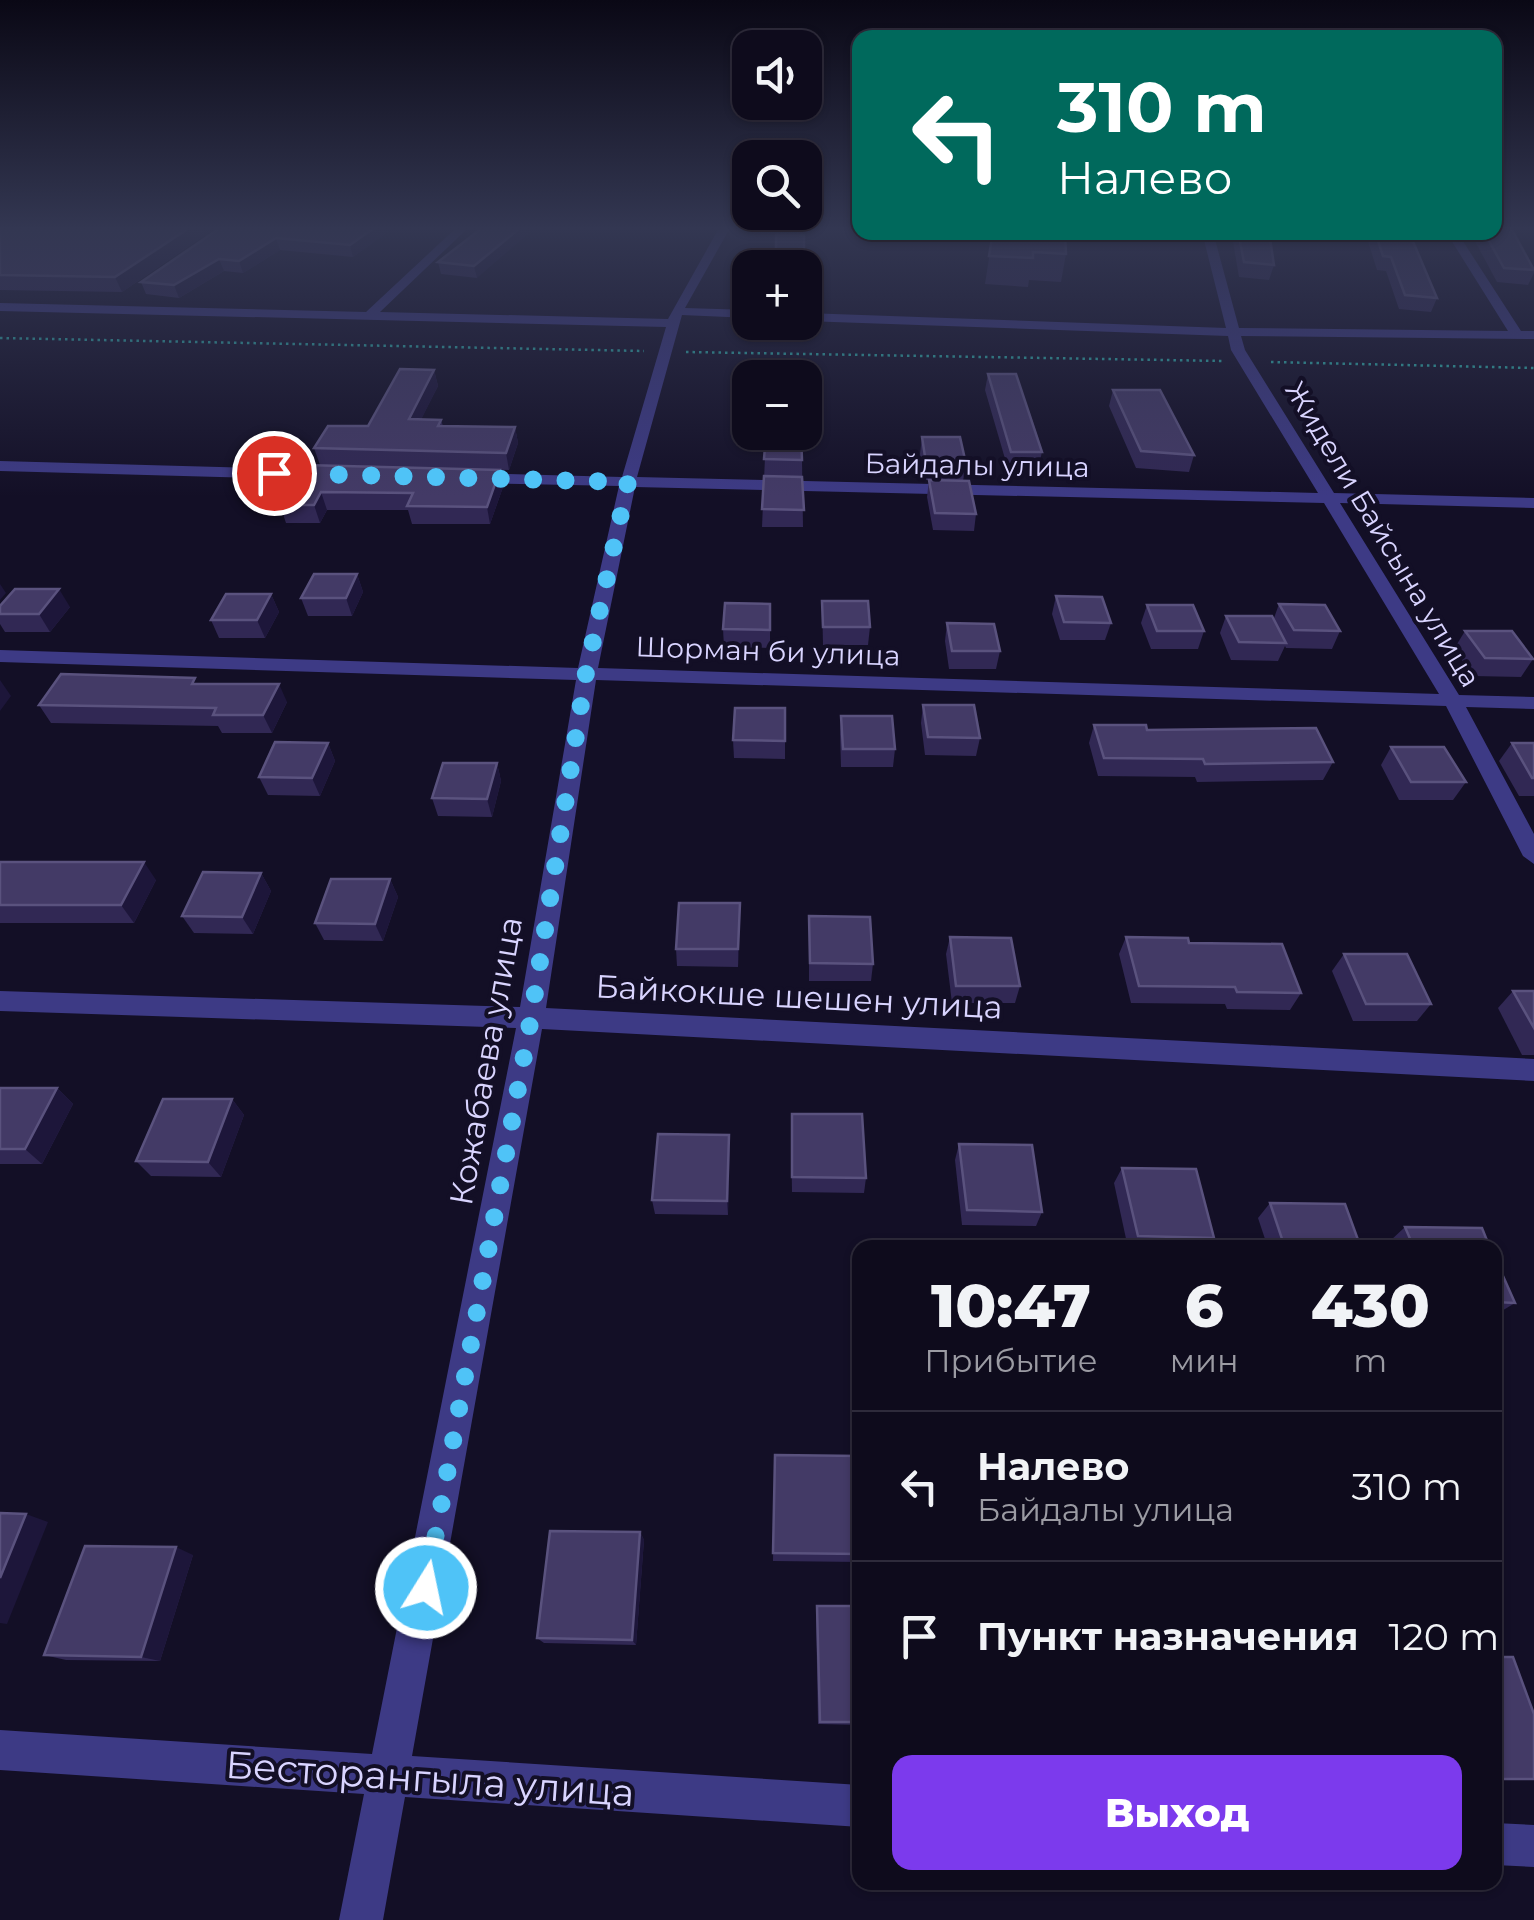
<!DOCTYPE html>
<html lang="ru">
<head>
<meta charset="utf-8">
<style>
  body { margin:0; font-family:Montserrat,sans-serif; background:#171425; color:#f1f3f6; height:100vh; display:flex; flex-direction:column; font-size:38px; white-space:nowrap }
  * { box-sizing:border-box; margin:0 }
  p { font-size:32px; color:#9b9ba3 }
  .icon { flex:none; width:55px; height:55px; fill:none; stroke:currentColor; stroke-width:2; stroke-linecap:round; stroke-linejoin:round }
  .map { position:relative; flex:1; overflow:hidden }
  .details { position:absolute; left:852px; top:1240px; width:650px; height:650px; display:flex; flex-direction:column; background:#0e0b1c; border-radius:20px; box-shadow:0 2px 8px #0004,0 0 0 2px #2e2b3b }
  .details>* { flex:none }
  .hud { position:absolute; left:852px; top:30px; width:650px; height:210px; border-radius:20px; box-shadow:0 2px 8px #0004,0 0 0 2px #2e2b3b; background:#00695c; color:#fff; overflow:hidden }
  .controls { position:absolute; left:732px; top:30px; display:grid; gap:20px }
  .controls a { display:grid; place-items:center; width:90px; height:90px; border-radius:20px; background:#0e0b1c; box-shadow:0 2px 8px #0004,0 0 0 2px #2e2b3b; font-size:50px }
  .pin { position:absolute; display:grid; place-items:center; width:85px; height:85px; color:#fff; margin:-42px; border:5px solid #fff; border-radius:50%; box-shadow:0 2px 10px #0007 }
  .me { position:absolute; width:110px; margin:-55px; rotate:10deg; stroke-linejoin:round; filter:drop-shadow(0 0 8px #0008) }
  .turn { display:flex; align-items:center; gap:35px; height:210px; padding:0 40px; font-size:45px }
  .turn .icon { width:130px; height:130px; stroke-width:2.5 }
  .turn b { display:block; font-size:70px; line-height:85px }
  .eta { display:flex; justify-content:space-evenly; align-items:center; height:170px; text-align:center }
  .eta b { font-size:60px; font-weight:800; line-height:70px }
  .action { display:flex; gap:20px; margin-top:auto; padding:20px 40px }
  .action a { flex:1; height:115px; border-radius:20px; background:#7c3aed; color:#fff; font-size:40px; font-weight:800; line-height:115px; text-align:center }
  ul { padding:0; list-style:none }
  li { display:flex; align-items:center; gap:30px; height:150px; padding:0 40px; border-top:2px solid #2e2b3b }
  li div { flex:1 }
  li b { display:block; font-size:38px }
  li em { font-style:normal }
  .map>svg:first-child { display:block }
  .lines { fill:none; stroke-linecap:round; stroke-linejoin:round }
  .path { stroke:#2fb8b0; stroke-width:2.5; stroke-dasharray:2.5 4; stroke-linecap:butt }
  .minor { fill:#3d3a85; fill-rule:evenodd }
  .wall { fill:#312854 }
  .shaded-wall { fill:#1d163a }
  .building { fill:#433a66; stroke:#5a527e; stroke-width:2.5 }
  .route { stroke:#4fc3f7; stroke-width:18; stroke-dasharray:0 32.4 }
  .labels { text-anchor:middle; stroke-width:8; stroke-linejoin:round; paint-order:stroke }
  .far-street-label { font-size:28px; fill:#d9d4ff; stroke:#130f26 }
  .street-label { font-size:32px; fill:#d9d4ff; stroke:#130f26 }
  .near-street-label { font-size:38px; fill:#d9d4ff; stroke:#130f26 }
</style>
</head>
<body>
<div class="map">
<svg width="1534" height="1920" viewBox="0 0 1534 1920">
  <rect width="100%" height="100%" fill="#130f26"/>
  <g class="lines">
    <g class="path">
      <path d="M 0,338 L 644,351"/>
      <path d="M 686,352 L 1224,361"/>
      <path d="M 1271,362 L 1534,368"/>
    </g>
    <g class="minor">
      <path d="M 456,228 L 468,228 L 380,312 L 668,319 L 719,228 L 730,228 L 685,308 L 750,310 L 750,318 L 682,315 L 637,477 L 1318,493 L 1231,350 L 1228,336 L 805,321 L 805,313 L 1226,328 L 1202,232 L 1213,232 L 1239,328 L 1508,331 L 1446,232 L 1457,232 L 1521,331 L 1534,331 L 1534,339 L 1241,336 L 1245,350 L 1334,493 L 1534,498 L 1534,508 L 1340,503 L 1459,695 L 1534,697 L 1534,709 L 1466,707 L 1534,834 L 1534,864 L 1523,856 L 1446,706 L 596,680 L 546,1008 L 1534,1059 L 1534,1081 L 542,1029 L 412,1756 L 860,1785 L 860,1827 L 405,1797 L 383,1920 L 339,1920 L 364,1794 L 0,1770 L 0,1730 L 372,1754 L 516,1028 L 0,1011 L 0,991 L 520,1007 L 576,680 L 0,662 L 0,650 L 578,668 L 619,486 L 470,483 L 462,478 L 470,473 L 622,477 L 666,327 L 0,311 L 0,303 L 366,312 ZM 635,487 L 1324,503 L 1439,694 L 598,668 Z"/>
      <path d="M 0,461 L 330,470 L 338,475 L 330,480 L 0,471 Z"/>
      <path d="M 1495,1823 L 1534,1825 L 1534,1867 L 1495,1865 Z"/>
    </g>
  </g>
  <g class="wall">
    <path d="M 0,228 L 205,235 L 122,292 L 0,290 Z"/>
    <path d="M 220,228 L 393,228 L 353,257 L 280,250 L 243,273 L 224,271 L 179,298 L 146,294 L 141,282 Z"/>
    <path d="M 482,228 L 477,278 L 441,274 L 438,262 Z"/>
    <path d="M 993,232 L 1066,254 L 1061,282 L 1029,280 L 1028,287 L 985,284 Z"/>
    <path d="M 1233,232 L 1269,232 L 1274,265 L 1269,280 L 1239,277 L 1232,236 Z"/>
    <path d="M 1365,232 L 1409,232 L 1437,298 L 1431,312 L 1399,309 L 1386,271 L 1377,270 Z"/>
    <path d="M 1470,232 L 1495,232 L 1534,268 L 1534,273 L 1528,285 L 1497,282 Z"/>
    <path d="M 434,370 L 438,386 L 421,419 L 441,420 L 443,426 L 515,427 L 518,443 L 509,470 L 320,465 L 314,448 L 368,426 Z"/>
    <path d="M 988,374 L 1042,452 L 1038,469 L 1008,469 L 985,390 Z"/>
    <path d="M 1113,390 L 1194,455 L 1189,472 L 1136,468 L 1109,406 Z"/>
    <path d="M 766,433 L 802,460 L 803,527 L 762,527 Z"/>
    <path d="M 922,437 L 966,464 L 963,481 L 976,514 L 974,531 L 933,530 L 927,497 L 929,480 L 924,480 L 920,454 Z"/>
    <path d="M 304,465 L 500,470 L 503,487 L 490,524 L 412,524 L 408,510 L 327,510 L 320,523 L 286,523 L 280,505 Z"/>
    <path d="M 357,574 L 363,592 L 352,616 L 308,616 L 301,598 Z"/>
    <path d="M 271,594 L 279,612 L 265,638 L 219,638 L 211,620 Z"/>
    <path d="M 1056,596 L 1111,623 L 1105,640 L 1060,640 L 1052,614 Z"/>
    <path d="M 822,601 L 870,627 L 868,645 L 823,645 Z"/>
    <path d="M 770,604 L 770,648 L 724,647 L 723,629 Z"/>
    <path d="M 1279,604 L 1340,631 L 1332,649 L 1286,648 L 1285,646 L 1278,661 L 1231,660 L 1220,633 L 1226,616 L 1274,618 Z"/>
    <path d="M 1147,605 L 1204,631 L 1198,649 L 1151,649 L 1141,623 Z"/>
    <path d="M 0,606 L 70,607 L 50,632 L 5,632 L 0,624 Z"/>
    <path d="M 947,623 L 1000,651 L 996,669 L 949,669 L 945,641 Z"/>
    <path d="M 1465,631 L 1533,659 L 1521,677 L 1473,676 L 1454,649 Z"/>
    <path d="M 198,684 L 287,702 L 272,733 L 222,733 L 218,726 L 51,723 L 39,705 Z"/>
    <path d="M 923,705 L 980,738 L 976,756 L 925,755 L 921,723 Z"/>
    <path d="M 785,708 L 785,759 L 734,758 L 733,740 Z"/>
    <path d="M 841,716 L 895,749 L 893,767 L 841,767 L 840,734 Z"/>
    <path d="M 1094,725 L 1333,762 L 1323,780 L 1197,782 L 1195,777 L 1098,776 L 1089,743 Z"/>
    <path d="M 328,743 L 335,761 L 320,796 L 268,795 L 259,777 Z"/>
    <path d="M 1512,743 L 1534,743 L 1534,796 L 1519,796 L 1499,761 Z"/>
    <path d="M 1391,747 L 1466,782 L 1453,800 L 1399,800 L 1381,765 Z"/>
    <path d="M 497,763 L 501,781 L 492,817 L 438,816 L 432,798 Z"/>
    <path d="M 0,862 L 156,880 L 134,923 L 0,923 Z"/>
    <path d="M 261,873 L 271,891 L 253,934 L 194,933 L 182,916 Z"/>
    <path d="M 390,879 L 398,897 L 383,941 L 324,940 L 315,923 Z"/>
    <path d="M 740,903 L 738,967 L 677,966 L 676,949 Z"/>
    <path d="M 809,916 L 873,964 L 871,981 L 809,981 Z"/>
    <path d="M 950,937 L 1020,986 L 1015,1003 L 952,1003 L 946,954 Z"/>
    <path d="M 1126,937 L 1189,943 L 1301,993 L 1290,1010 L 1227,1009 L 1225,1004 L 1131,1003 L 1119,954 Z"/>
    <path d="M 1344,954 L 1431,1004 L 1417,1021 L 1353,1021 L 1332,971 Z"/>
    <path d="M 1513,991 L 1534,991 L 1534,1055 L 1522,1055 L 1498,1008 Z"/>
    <path d="M 0,1088 L 57,1088 L 73,1104 L 42,1164 L 0,1164 Z"/>
    <path d="M 232,1099 L 244,1115 L 221,1177 L 151,1176 L 136,1161 Z"/>
    <path d="M 791,1129 L 866,1178 L 864,1193 L 792,1192 Z"/>
    <path d="M 729,1135 L 728,1215 L 655,1214 L 652,1200 Z"/>
    <path d="M 959,1144 L 1042,1212 L 1036,1226 L 962,1225 L 955,1160 Z"/>
    <path d="M 1122,1168 L 1214,1238 L 1206,1248 L 1128,1248 L 1114,1183 Z"/>
    <path d="M 1270,1203 L 1361,1248 L 1268,1248 L 1258,1218 Z"/>
    <path d="M 1405,1227 L 1490,1248 L 1392,1248 L 1390,1241 Z"/>
    <path d="M 1495,1258 L 1515,1303 L 1495,1315 Z"/>
    <path d="M 775,1455 L 860,1456 L 860,1562 L 773,1561 Z"/>
    <path d="M 640,1532 L 644,1540 L 636,1645 L 544,1643 L 537,1638 Z"/>
    <path d="M 193,1555 L 160,1661 L 66,1660 L 44,1655 Z"/>
    <path d="M 817,1606 L 860,1606 L 860,1725 L 818,1724 L 816,1612 Z"/>
  </g>
  <g class="shaded-wall">
    <path d="M 189,228 L 203,228 L 205,235 L 122,292 L 115,277 Z"/>
    <path d="M 374,228 L 393,228 L 353,257 L 350,245 Z"/>
    <path d="M 520,228 L 535,228 L 477,278 L 474,266 Z"/>
    <path d="M 276,238 L 280,250 L 243,273 L 239,261 Z"/>
    <path d="M 219,259 L 224,271 L 179,298 L 174,285 Z"/>
    <path d="M 434,370 L 438,386 L 413,436 L 409,419 Z"/>
    <path d="M 515,427 L 518,443 L 509,470 L 506,453 Z"/>
    <path d="M 500,470 L 503,487 L 490,524 L 487,507 Z"/>
    <path d="M 321,492 L 327,510 L 320,523 L 314,505 Z"/>
    <path d="M 357,574 L 363,592 L 352,616 L 346,598 Z"/>
    <path d="M 0,584 L 6,593 L 0,600 Z"/>
    <path d="M 59,589 L 70,607 L 50,632 L 39,614 Z"/>
    <path d="M 271,594 L 279,612 L 265,638 L 257,620 Z"/>
    <path d="M 0,680 L 11,696 L 0,711 Z"/>
    <path d="M 279,684 L 287,702 L 272,733 L 263,715 Z"/>
    <path d="M 328,743 L 335,761 L 320,796 L 312,778 Z"/>
    <path d="M 497,763 L 501,781 L 492,817 L 487,799 Z"/>
    <path d="M 144,862 L 156,880 L 134,923 L 121,905 Z"/>
    <path d="M 261,873 L 271,891 L 253,934 L 242,917 Z"/>
    <path d="M 390,879 L 398,897 L 383,941 L 375,924 Z"/>
    <path d="M 740,903 L 740,921 L 738,967 L 738,949 Z"/>
    <path d="M 57,1088 L 73,1104 L 42,1164 L 25,1149 Z"/>
    <path d="M 232,1099 L 244,1115 L 221,1177 L 208,1162 Z"/>
    <path d="M 729,1135 L 730,1151 L 728,1215 L 727,1201 Z"/>
    <path d="M 26,1514 L 48,1522 L 7,1624 L 0,1623 L 0,1578 Z"/>
    <path d="M 640,1532 L 644,1540 L 636,1645 L 632,1640 Z"/>
    <path d="M 176,1547 L 193,1555 L 160,1661 L 141,1657 Z"/>
  </g>
  <g class="building">
    <path d="M 0,228 L 189,228 L 115,277 L 0,275 Z"/>
    <path d="M 220,228 L 374,228 L 350,245 L 276,238 L 239,261 L 219,259 L 174,285 L 141,282 Z"/>
    <path d="M 482,228 L 520,228 L 474,266 L 438,262 Z"/>
    <path d="M 1495,228 L 1511,228 L 1534,270 L 1504,268 L 1484,232 L 1495,232 Z"/>
    <path d="M 993,232 L 1065,232 L 1066,254 L 1033,252 L 1033,258 L 989,256 Z"/>
    <path d="M 1238,232 L 1269,232 L 1274,265 L 1244,262 Z"/>
    <path d="M 1375,232 L 1409,232 L 1437,298 L 1405,295 L 1391,257 L 1383,256 Z"/>
    <rect x="776" y="235" width="28" height="33"/>
    <path d="M 400,369 L 434,370 L 409,419 L 441,420 L 438,426 L 515,427 L 506,453 L 314,448 L 328,426 L 368,426 Z"/>
    <path d="M 988,374 L 1016,374 L 1042,452 L 1011,452 Z"/>
    <path d="M 1113,390 L 1160,390 L 1194,455 L 1141,451 Z"/>
    <path d="M 766,433 L 801,433 L 802,460 L 764,459 Z"/>
    <path d="M 922,437 L 960,437 L 966,464 L 926,463 Z"/>
    <path d="M 304,465 L 500,470 L 487,507 L 407,506 L 413,493 L 321,492 L 314,505 L 280,505 Z"/>
    <path d="M 764,476 L 802,477 L 804,510 L 762,509 Z"/>
    <path d="M 929,480 L 969,481 L 976,514 L 935,513 Z"/>
    <path d="M 314,574 L 357,574 L 346,598 L 301,598 Z"/>
    <path d="M 15,589 L 59,589 L 39,614 L 0,614 L 0,606 Z"/>
    <path d="M 226,594 L 271,594 L 257,620 L 211,620 Z"/>
    <path d="M 1056,596 L 1102,597 L 1111,623 L 1064,622 Z"/>
    <path d="M 822,601 L 868,601 L 870,627 L 823,627 Z"/>
    <path d="M 725,603 L 770,604 L 770,630 L 723,629 Z"/>
    <path d="M 1279,604 L 1325,605 L 1340,631 L 1294,630 Z"/>
    <path d="M 1147,605 L 1193,605 L 1204,631 L 1157,631 Z"/>
    <path d="M 1226,616 L 1272,616 L 1286,643 L 1239,642 Z"/>
    <path d="M 947,623 L 994,624 L 1000,651 L 952,651 Z"/>
    <path d="M 1465,631 L 1512,631 L 1533,659 L 1485,658 Z"/>
    <path d="M 61,674 L 195,678 L 192,684 L 279,684 L 263,715 L 213,715 L 216,708 L 39,705 Z"/>
    <path d="M 923,705 L 974,705 L 980,738 L 928,737 Z"/>
    <path d="M 735,708 L 785,708 L 785,741 L 733,740 Z"/>
    <path d="M 841,716 L 892,716 L 895,749 L 843,749 Z"/>
    <path d="M 1094,725 L 1146,725 L 1147,730 L 1316,728 L 1333,762 L 1205,764 L 1203,759 L 1104,758 Z"/>
    <path d="M 275,742 L 328,743 L 312,778 L 259,777 Z"/>
    <path d="M 1512,743 L 1534,743 L 1534,778 L 1532,778 Z"/>
    <path d="M 1391,747 L 1444,747 L 1466,782 L 1411,782 Z"/>
    <path d="M 443,763 L 497,763 L 487,799 L 432,798 Z"/>
    <path d="M 0,862 L 144,862 L 121,905 L 0,905 Z"/>
    <path d="M 203,872 L 261,873 L 242,917 L 182,916 Z"/>
    <path d="M 331,879 L 390,879 L 375,924 L 315,923 Z"/>
    <path d="M 679,903 L 740,903 L 738,949 L 676,949 Z"/>
    <path d="M 809,916 L 870,917 L 873,964 L 810,963 Z"/>
    <path d="M 950,937 L 1011,938 L 1020,986 L 956,986 Z"/>
    <path d="M 1126,937 L 1188,938 L 1189,943 L 1282,944 L 1301,993 L 1237,992 L 1235,987 L 1139,986 Z"/>
    <path d="M 1344,954 L 1407,954 L 1431,1004 L 1366,1004 Z"/>
    <path d="M 1513,991 L 1534,991 L 1534,1028 Z"/>
    <path d="M 0,1088 L 57,1088 L 25,1149 L 0,1149 Z"/>
    <path d="M 163,1099 L 232,1099 L 208,1162 L 136,1161 Z"/>
    <path d="M 792,1114 L 862,1114 L 866,1178 L 792,1177 Z"/>
    <path d="M 658,1134 L 729,1135 L 727,1201 L 652,1200 Z"/>
    <path d="M 959,1144 L 1032,1145 L 1042,1212 L 967,1210 Z"/>
    <path d="M 1122,1168 L 1196,1169 L 1214,1238 L 1138,1236 Z"/>
    <path d="M 1270,1203 L 1345,1204 L 1361,1248 L 1285,1248 Z"/>
    <path d="M 1405,1227 L 1482,1228 L 1490,1248 L 1414,1248 Z"/>
    <path d="M 1495,1258 L 1515,1303 L 1495,1302 Z"/>
    <path d="M 775,1455 L 860,1456 L 860,1554 L 773,1553 Z"/>
    <path d="M 0,1513 L 26,1514 L 0,1578 Z"/>
    <path d="M 550,1531 L 640,1532 L 632,1640 L 537,1638 Z"/>
    <path d="M 85,1546 L 176,1547 L 141,1657 L 44,1655 Z"/>
    <path d="M 817,1606 L 860,1606 L 860,1722 L 820,1722 Z"/>
    <path d="M 1495,1657 L 1513,1657 L 1534,1714 L 1534,1779 L 1495,1779 Z"/>
  </g>
  <linearGradient id="sky" x2="0" y2="1"><stop stop-color="#0a0815"/><stop offset="0.46" stop-color="#333752"/><stop offset="1" stop-color="#333752" stop-opacity="0"/></linearGradient>
  <rect width="1534" height="497" fill="url(#sky)"/>
  <g class="lines">
    <path class="route" d="M 274,473 L 628,482 L 586,673 L 531,1018 L 426,1588"/>
  </g>
  <g class="labels">
    <g class="far-street-label">
      <text transform="translate(977 465) rotate(1)" y="10">Байдалы улица</text>
      <text transform="translate(1383 534) rotate(59)" y="10">Жидели Байсына улица</text>
      <text transform="translate(768 651) rotate(2)" y="10">Шорман би улица</text>
    </g>
    <g class="street-label">
      <text transform="translate(799 997) rotate(3)" y="11">Байкокше шешен улица</text>
      <text transform="translate(486 1061) rotate(-80)" y="11">Кожабаева улица</text>
    </g>
    <g class="near-street-label">
      <text transform="translate(430 1779) rotate(4)" y="13">Бесторангыла улица</text>
    </g>
  </g>
</svg>
<div class="controls">
<a><svg class="icon" aria-label="sound" viewBox="0 0 24 24"><path d="M4 9h4l5-4v14l-5-4H4zM17 9q2 3 0 6"/></svg></a>
<a><svg class="icon" aria-label="search" viewBox="0 0 24 24"><circle cx="10" cy="10" r="6"/><path d="M15 15l6 6"/></svg></a>
<a>+</a>
<a>−</a>
</div>
<div class="pin" style="left:274px;top:473px;background:#d93025"><svg class="icon" aria-label="arrive" viewBox="0 0 24 24"><path d="M6 21V4h12l-3 4 3 4H6"/></svg></div>
<svg class="me" style="left:426px;top:1588px" viewBox="-20 -20 40 40"><circle r="17" fill="#4fc3f7" stroke="#fff" stroke-width="3"/><path d="M0-11L8 9 0 5-8 9z" fill="#fff"/></svg>
<div class="hud">
<div class="turn"><svg class="icon" aria-label="left" viewBox="0 0 24 24"><path d="M17 20v-9H6M10 6l-5 5 5 5"/></svg><div><b>310 m</b>Налево</div></div>
</div>
<section class="details">
<div class="eta">
<div><b>10:47</b><p>Прибытие</p></div>
<div><b>6</b><p>мин</p></div>
<div><b>430</b><p>m</p></div>
</div>
<ul>
<li><svg class="icon" aria-label="left" viewBox="0 0 24 24"><path d="M17 20v-9H6M10 6l-5 5 5 5"/></svg><div><b>Налево</b><p>Байдалы улица</p></div><em>310 m</em></li>
<li><svg class="icon" aria-label="arrive" viewBox="0 0 24 24"><path d="M6 21V4h12l-3 4 3 4H6"/></svg><div><b>Пункт назначения</b></div><em>120 m</em></li>
</ul>
<div class="action"><a>Выход</a></div>
</section>
</div>
</body>
</html>
